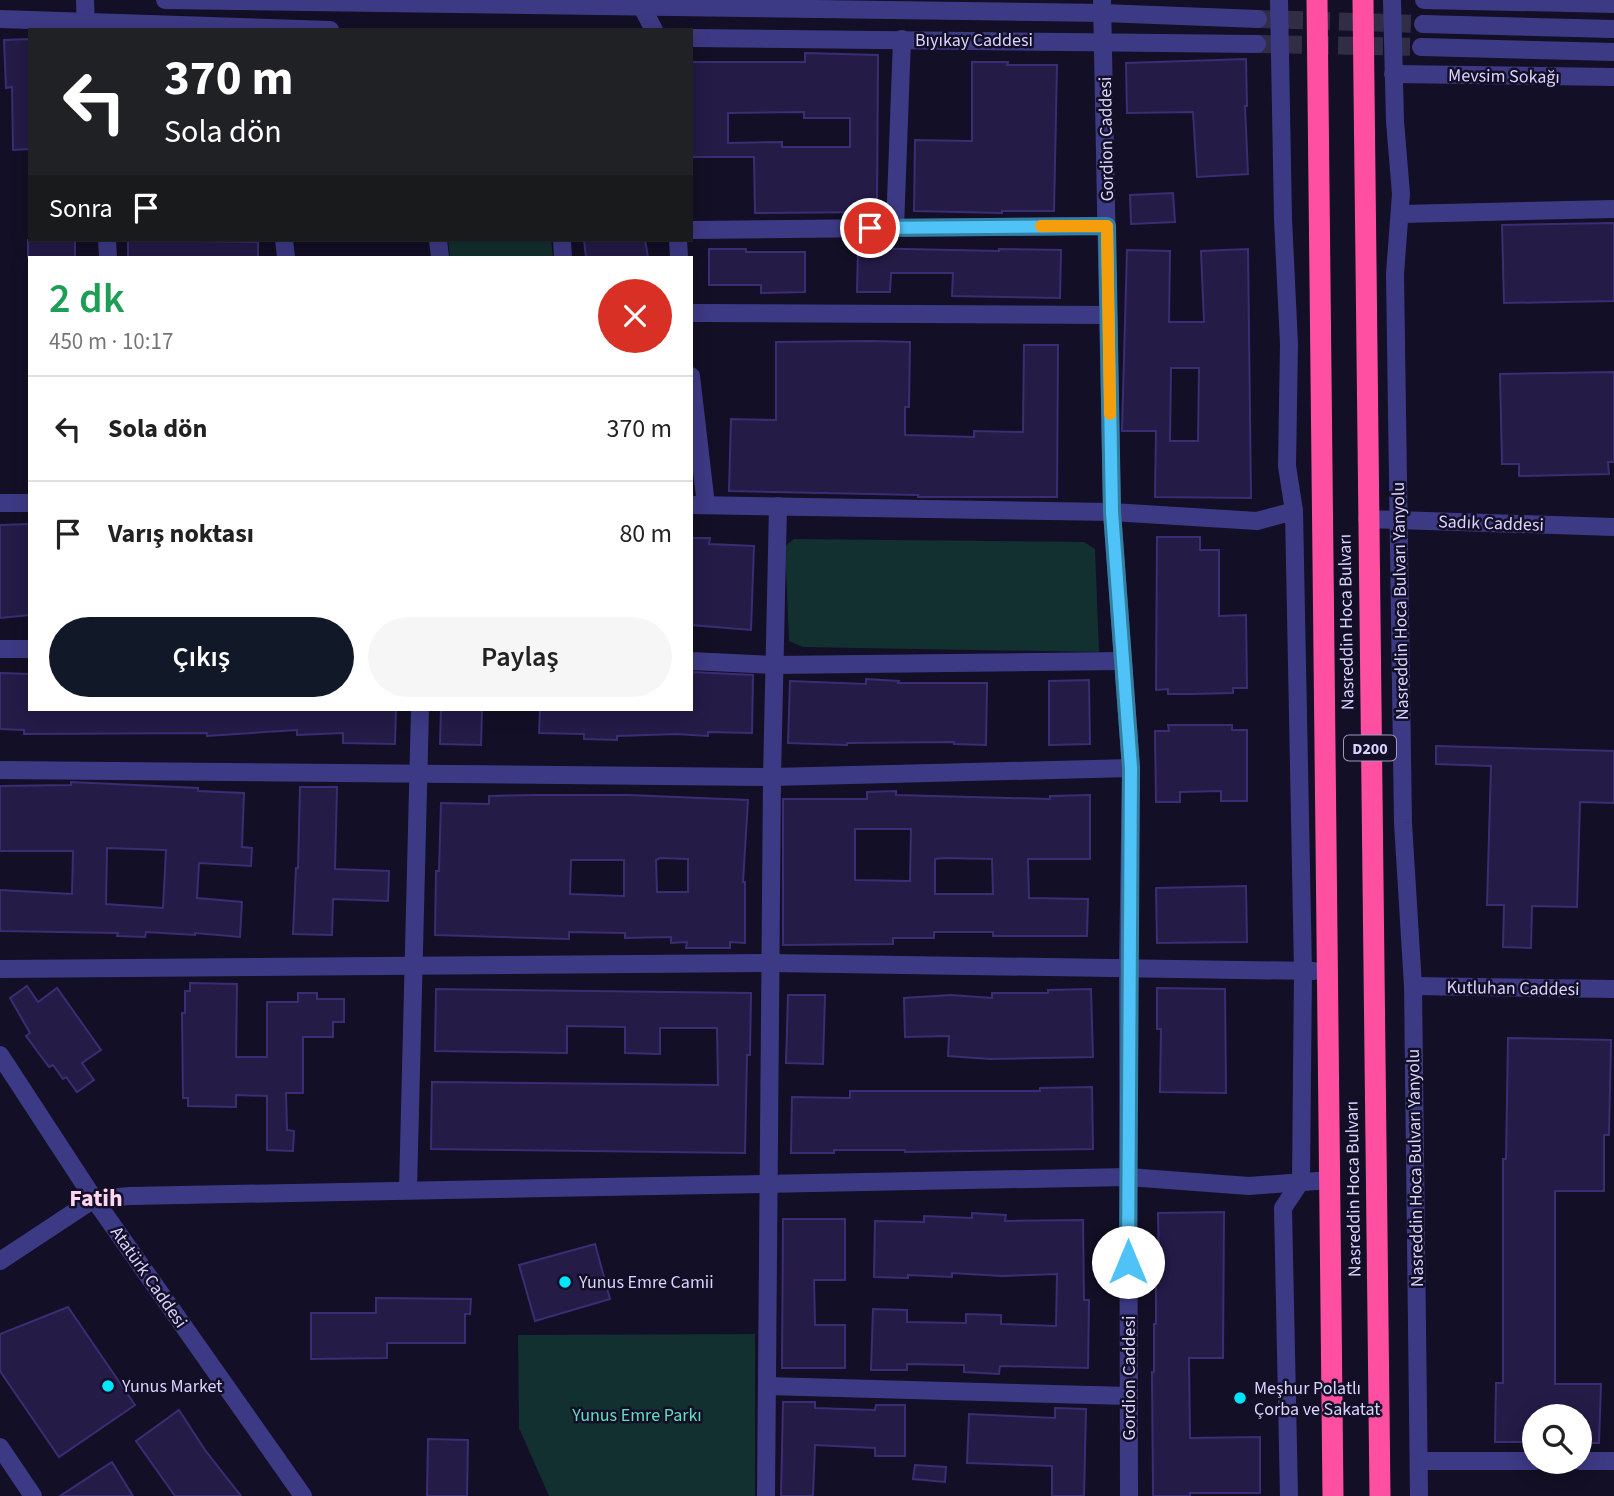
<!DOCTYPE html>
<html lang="tr">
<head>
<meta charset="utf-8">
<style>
  body { margin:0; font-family:"Source Sans 3",sans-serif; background:#f6f6f6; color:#222; height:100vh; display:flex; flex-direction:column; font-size:26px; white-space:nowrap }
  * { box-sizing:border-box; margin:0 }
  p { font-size:23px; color:#767676 }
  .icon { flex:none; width:38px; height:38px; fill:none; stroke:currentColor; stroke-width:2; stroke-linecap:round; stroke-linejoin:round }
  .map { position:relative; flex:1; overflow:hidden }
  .details { position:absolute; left:28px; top:256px; width:665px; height:455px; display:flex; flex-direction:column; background:#fff; border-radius:0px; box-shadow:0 4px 18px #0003 }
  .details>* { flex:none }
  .hud { position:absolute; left:28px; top:28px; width:665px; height:214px; border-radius:0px; box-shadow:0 4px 18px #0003; background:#202124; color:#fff; overflow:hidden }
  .buttons { position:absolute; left:1522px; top:1404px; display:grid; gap:14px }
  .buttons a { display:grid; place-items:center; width:70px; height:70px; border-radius:50%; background:#fff; box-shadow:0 4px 18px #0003; font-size:35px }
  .pin { position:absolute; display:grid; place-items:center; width:60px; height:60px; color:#fff; margin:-30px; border:4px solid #fff; border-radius:50%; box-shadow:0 2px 7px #0007 }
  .me { position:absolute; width:77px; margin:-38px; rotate:0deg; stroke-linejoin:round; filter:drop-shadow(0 0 5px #0008) }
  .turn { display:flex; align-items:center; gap:24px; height:147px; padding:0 21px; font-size:32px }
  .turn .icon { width:91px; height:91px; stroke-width:2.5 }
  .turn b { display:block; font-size:49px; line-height:60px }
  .then { display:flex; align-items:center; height:66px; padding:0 21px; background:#0003; gap:14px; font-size:26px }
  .round { display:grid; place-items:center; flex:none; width:74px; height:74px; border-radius:37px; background:#f6f6f6 }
  .summary { display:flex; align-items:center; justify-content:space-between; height:119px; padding:0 21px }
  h1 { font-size:42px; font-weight:600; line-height:52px; color:#1e9e55 }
  .action { display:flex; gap:14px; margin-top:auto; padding:14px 21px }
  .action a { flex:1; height:80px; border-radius:42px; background:#111827; color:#fff; font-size:28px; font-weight:600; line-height:80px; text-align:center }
  .action a+a { background:#f6f6f6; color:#222 }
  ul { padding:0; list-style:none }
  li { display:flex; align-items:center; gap:21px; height:105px; padding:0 21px; border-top:2px solid #e0e0e0 }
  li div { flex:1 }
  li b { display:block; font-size:26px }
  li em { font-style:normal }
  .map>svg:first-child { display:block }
  .green { fill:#12302f }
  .building { fill:#241b47; stroke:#3b2d73; stroke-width:2; fill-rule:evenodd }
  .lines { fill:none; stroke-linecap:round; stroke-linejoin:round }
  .minor-tunnel { stroke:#312d47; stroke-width:18; stroke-dasharray:18 9; stroke-linecap:butt }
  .minor { stroke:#3d3a85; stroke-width:18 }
  .highway { stroke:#ff4fa3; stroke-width:21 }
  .route-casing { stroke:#337fa1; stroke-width:18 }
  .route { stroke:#4fc3f7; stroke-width:12 }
  .slow { stroke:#f59e0b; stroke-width:12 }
  .poi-dot { fill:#00e5ff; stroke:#130f26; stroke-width:2.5 }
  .labels { text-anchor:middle; stroke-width:5; stroke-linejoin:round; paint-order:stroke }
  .shield { fill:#130f26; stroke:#9e99be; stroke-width:2 }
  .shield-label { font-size:16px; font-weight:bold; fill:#d9d4ff }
  .street-label { font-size:18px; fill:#d9d4ff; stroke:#130f26 }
  .poi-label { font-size:18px; fill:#d9d4ff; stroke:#130f26; text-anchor:start }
  .park-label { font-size:18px; fill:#5fe0c0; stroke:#130f26 }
  .district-label { font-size:24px; font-weight:bold; fill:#ffd6f0; stroke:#130f26 }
</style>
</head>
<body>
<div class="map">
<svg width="1614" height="1496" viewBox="0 0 1614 1496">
  <rect width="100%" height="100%" fill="#130f26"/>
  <g class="green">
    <path d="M 448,240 L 551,240 L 553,257 L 450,257 Z"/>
    <path d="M 794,539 L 1084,542 L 1095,549 L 1099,652 L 803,647 L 789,641 L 785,546 Z"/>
    <path d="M 755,1334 L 755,1496 L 549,1496 L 519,1428 L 518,1335 Z"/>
  </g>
  <g class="building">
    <path d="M 30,39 L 30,149 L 13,150 L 12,87 L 6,88 L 4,40 Z"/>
    <path d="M 805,53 L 878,55 L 877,212 L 755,213 L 754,157 L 692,157 L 691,62 L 805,62 ZM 804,112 L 804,118 L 850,118 L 850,147 L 782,147 L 782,142 L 728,143 L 728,113 Z"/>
    <path d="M 1246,59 L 1247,106 L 1245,106 L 1248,174 L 1197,177 L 1193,112 L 1127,113 L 1126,63 Z"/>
    <path d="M 972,62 L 1008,62 L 1007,65 L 1057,65 L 1054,211 L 1002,211 L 1002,213 L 914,211 L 915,140 L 972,141 Z"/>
    <path d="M 1173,193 L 1175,222 L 1131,224 L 1130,195 Z"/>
    <path d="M 1614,223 L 1614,301 L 1504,303 L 1502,225 Z"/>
    <rect x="28" y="240" width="47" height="17"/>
    <path d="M 128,240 L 258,242 L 258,257 L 128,257 Z"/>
    <path d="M 584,240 L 645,240 L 648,257 L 586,257 Z"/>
    <path d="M 858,248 L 999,251 L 999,249 L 1061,250 L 1060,298 L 952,296 L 953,273 L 891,273 L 890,292 L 857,292 Z"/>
    <path d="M 709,249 L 746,249 L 746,252 L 805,252 L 805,292 L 761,293 L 761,285 L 709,285 Z"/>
    <path d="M 1248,249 L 1251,498 L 1155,497 L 1156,431 L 1122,431 L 1127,250 L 1170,251 L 1169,322 L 1204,322 L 1201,251 ZM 1171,368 L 1199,368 L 1198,441 L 1170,441 Z"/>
    <path d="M 869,341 L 910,342 L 909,407 L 905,407 L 905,435 L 974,437 L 974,431 L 1023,432 L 1024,345 L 1058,345 L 1057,497 L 918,497 L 918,495 L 729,491 L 731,419 L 776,420 L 776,342 Z"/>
    <path d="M 1614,372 L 1614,462 L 1608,462 L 1609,474 L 1519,476 L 1519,464 L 1502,464 L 1500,374 Z"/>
    <path d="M 30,524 L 30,615 L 0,618 L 0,525 Z"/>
    <path d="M 1157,537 L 1200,537 L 1200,550 L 1219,550 L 1219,616 L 1246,615 L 1247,688 L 1233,688 L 1233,693 L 1192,694 L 1168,694 L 1168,689 L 1156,690 Z"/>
    <path d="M 691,538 L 710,538 L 709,544 L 754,546 L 751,630 L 691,625 Z"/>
    <path d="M 691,672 L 753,675 L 752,733 L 708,732 L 708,736 L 676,734 L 617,736 L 617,740 L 584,739 L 584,734 L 539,733 L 540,709 L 691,709 Z"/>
    <path d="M 0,673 L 30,674 L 30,709 L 396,709 L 395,744 L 343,743 L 343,733 L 297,735 L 297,730 L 207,736 L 207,733 L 24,734 L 24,730 L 0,729 Z"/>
    <path d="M 866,679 L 899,681 L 898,683 L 987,683 L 986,745 L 954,744 L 954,742 L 847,743 L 847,745 L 788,743 L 790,681 L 866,684 Z"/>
    <path d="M 1089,680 L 1090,744 L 1049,745 L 1049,681 Z"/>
    <path d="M 441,709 L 482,709 L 481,745 L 440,744 Z"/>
    <path d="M 1168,725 L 1232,725 L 1232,730 L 1247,730 L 1247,801 L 1221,801 L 1221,791 L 1180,792 L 1180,802 L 1156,802 L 1155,731 L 1169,731 Z"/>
    <path d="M 1436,746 L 1614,751 L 1614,803 L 1580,802 L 1577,907 L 1532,906 L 1531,948 L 1503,947 L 1504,905 L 1487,905 L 1491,766 L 1436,764 Z"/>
    <path d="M 71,782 L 198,788 L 198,791 L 244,793 L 242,847 L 252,848 L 251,866 L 199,863 L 197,898 L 242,902 L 240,937 L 195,933 L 195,935 L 146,932 L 145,937 L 117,936 L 118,933 L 0,931 L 0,890 L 72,894 L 73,851 L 0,851 L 0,786 L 71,785 ZM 107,848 L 166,850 L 163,908 L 106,904 Z"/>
    <path d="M 300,787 L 337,787 L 335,869 L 389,871 L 388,901 L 333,899 L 332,935 L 293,934 L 296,868 L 298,868 Z"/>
    <path d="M 896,791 L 896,795 L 1050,799 L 1050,796 L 1090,795 L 1090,859 L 1028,859 L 1029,898 L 1088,899 L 1087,936 L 993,936 L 993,932 L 934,932 L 934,938 L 893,938 L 893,944 L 783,945 L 783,799 L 867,799 L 867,792 ZM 855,829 L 911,829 L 910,881 L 855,880 ZM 944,858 L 992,859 L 993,894 L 935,894 L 935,859 Z"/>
    <path d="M 536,795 L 628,795 L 748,800 L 743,882 L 745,882 L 745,943 L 730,942 L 730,948 L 686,948 L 687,942 L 671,943 L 671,937 L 625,938 L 625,933 L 569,932 L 569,939 L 435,935 L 436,871 L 439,871 L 441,803 L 489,804 L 489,796 ZM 660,858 L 688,859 L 688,892 L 657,892 L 656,860 ZM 571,860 L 624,860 L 624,896 L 570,894 Z"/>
    <path d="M 1246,886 L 1247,942 L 1157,943 L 1156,888 Z"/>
    <path d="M 190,983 L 237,984 L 236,1057 L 267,1057 L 267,1002 L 298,1002 L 298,993 L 317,993 L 317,999 L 344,999 L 344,1022 L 333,1022 L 333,1037 L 303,1037 L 303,1093 L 286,1093 L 287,1130 L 294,1131 L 293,1151 L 267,1150 L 267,1096 L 236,1095 L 236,1107 L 188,1106 L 188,1098 L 183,1098 L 182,1013 L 185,1013 L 185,991 L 190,991 Z"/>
    <path d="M 27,986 L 38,1002 L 57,988 L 101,1050 L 82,1063 L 94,1080 L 77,1092 L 66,1077 L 63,1079 L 53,1065 L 49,1067 L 26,1036 L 30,1033 L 10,998 Z"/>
    <path d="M 1157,988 L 1225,989 L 1226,1093 L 1160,1092 L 1161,1029 L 1157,1029 Z"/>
    <path d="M 436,989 L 751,993 L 750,1055 L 747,1055 L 745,1153 L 431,1149 L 432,1082 L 718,1085 L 717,1028 L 660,1028 L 660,1054 L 625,1053 L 625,1027 L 567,1026 L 567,1053 L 435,1051 Z"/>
    <path d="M 1091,989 L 1093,1057 L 990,1059 L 948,1056 L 949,1036 L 905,1037 L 904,998 L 951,995 L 992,998 L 992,993 L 1048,993 L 1048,990 Z"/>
    <path d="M 788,995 L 825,995 L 823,1064 L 786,1063 Z"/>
    <path d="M 1508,1038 L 1611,1040 L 1609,1135 L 1604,1135 L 1604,1191 L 1555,1191 L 1555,1384 L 1601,1384 L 1599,1443 L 1580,1443 L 1580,1416 L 1535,1416 L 1535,1442 L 1495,1442 L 1496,1383 L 1503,1383 L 1503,1159 L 1506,1159 Z"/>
    <path d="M 1092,1087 L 1093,1149 L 905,1152 L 905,1150 L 834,1150 L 834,1153 L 791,1153 L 792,1097 L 850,1098 L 850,1091 L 1040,1091 L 1040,1088 Z"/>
    <path d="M 1224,1212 L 1223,1358 L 1189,1358 L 1190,1438 L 1260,1437 L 1260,1493 L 1190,1493 L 1190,1496 L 1153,1496 L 1152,1372 L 1154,1372 L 1154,1324 L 1156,1324 L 1156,1274 L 1159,1274 L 1158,1213 Z"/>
    <path d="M 972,1213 L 1006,1215 L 1005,1221 L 1083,1220 L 1084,1300 L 1089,1300 L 1088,1368 L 1000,1366 L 999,1374 L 964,1372 L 964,1365 L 907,1364 L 907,1370 L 871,1370 L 873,1309 L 907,1310 L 907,1322 L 966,1323 L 966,1314 L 1001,1315 L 1001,1324 L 1056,1326 L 1057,1274 L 1002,1276 L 952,1273 L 952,1277 L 908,1275 L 908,1278 L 874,1277 L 875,1221 L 924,1222 L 924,1216 L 972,1218 Z"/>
    <path d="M 783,1219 L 845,1219 L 845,1280 L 814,1280 L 815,1325 L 845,1325 L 845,1368 L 782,1368 Z"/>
    <path d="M 595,1244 L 610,1299 L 535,1321 L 519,1265 Z"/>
    <path d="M 376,1298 L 471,1299 L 470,1314 L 465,1314 L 465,1343 L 387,1343 L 387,1358 L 311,1359 L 311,1313 L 376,1313 Z"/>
    <path d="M 68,1307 L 135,1405 L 59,1457 L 0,1371 L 0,1334 Z"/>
    <path d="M 783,1402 L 815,1402 L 815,1408 L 875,1410 L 876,1405 L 905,1405 L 905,1456 L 875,1456 L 875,1448 L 815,1445 L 813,1496 L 781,1496 Z"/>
    <path d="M 1055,1408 L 1086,1409 L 1084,1496 L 1052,1496 L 1052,1466 L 967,1463 L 969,1414 L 1055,1418 Z"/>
    <path d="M 179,1410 L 205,1450 L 241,1496 L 175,1496 L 136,1441 Z"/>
    <path d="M 428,1439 L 468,1440 L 467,1496 L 427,1496 Z"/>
    <path d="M 112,1462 L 133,1496 L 60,1496 Z"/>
    <path d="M 915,1465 L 946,1467 L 945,1482 L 913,1479 Z"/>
  </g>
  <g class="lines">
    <g class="minor-tunnel">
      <path d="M 1258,19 L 1423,24"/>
      <path d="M 1257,44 L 1421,47"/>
    </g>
    <g class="minor">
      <path d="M 85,0 L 86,30"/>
      <path d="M 165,0 L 1103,13 L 1258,19"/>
      <path d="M 642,0 L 642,7 L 654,30"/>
      <path d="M 1102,0 L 1112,512 L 1131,768 L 1128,968 L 1129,1496"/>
      <path d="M 1279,0 L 1283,219 L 1289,344 L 1287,466 L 1294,511 L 1303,971 L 1301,1181 L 1283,1208 L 1289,1496"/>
      <path d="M 1392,0 L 1395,121 L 1401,194 L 1395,274 L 1403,823 L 1413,986 L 1419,1496"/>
      <path d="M 1424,0 L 1614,4"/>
      <path d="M 0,19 L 330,30"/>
      <path d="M 1423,24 L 1614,29"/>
      <path d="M 691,38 L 1257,44"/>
      <path d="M 1421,47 L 1614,52"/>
      <path d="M 1393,74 L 1614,77"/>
      <path d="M 1401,214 L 1614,209"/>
      <path d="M 895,228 L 902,39"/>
      <path d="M 691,230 L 1107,226"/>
      <path d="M 107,240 L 108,257"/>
      <path d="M 284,240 L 286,257"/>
      <path d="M 438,240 L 440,257"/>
      <path d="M 562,240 L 563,257"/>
      <path d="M 678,240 L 679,257"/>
      <path d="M 691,313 L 1108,315"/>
      <path d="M 691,376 L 706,505"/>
      <path d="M 0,503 L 30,503"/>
      <path d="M 691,505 L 1112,512 L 1257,521 L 1294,511"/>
      <path d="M 1367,519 L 1614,527"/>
      <path d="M 0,649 L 30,649"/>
      <path d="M 691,661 L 773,665 L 1123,661"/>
      <path d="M 0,770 L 772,777 L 1131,768"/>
      <path d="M 0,969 L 770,963 L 1314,971"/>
      <path d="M 1413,986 L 1614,989"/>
      <path d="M 0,1055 L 94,1199 L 303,1496"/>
      <path d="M 408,1190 L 420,709"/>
      <path d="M 0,1261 L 94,1199 L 130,1196 L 1128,1177 L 1249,1186 L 1330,1180"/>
      <path d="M 767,1386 L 1129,1396"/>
      <path d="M 0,1447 L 33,1496"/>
      <path d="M 1419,1461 L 1535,1461"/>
      <path d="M 1580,1461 L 1613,1461"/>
      <path d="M 766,1496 L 772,777 L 778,506"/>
    </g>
    <g class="highway">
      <path d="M 1317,0 L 1333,1496"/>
      <path d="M 1363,0 L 1380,1496"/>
    </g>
  </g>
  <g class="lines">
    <defs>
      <path id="route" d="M 870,228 L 1107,226 L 1112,512 L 1131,768 L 1128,1262"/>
    </defs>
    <use href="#route" class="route-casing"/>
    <use href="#route" class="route"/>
    <path class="slow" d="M 1041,226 L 1107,226 L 1110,414"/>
  </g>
  <g class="poi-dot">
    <circle cx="565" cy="1282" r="7"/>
    <circle cx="108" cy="1386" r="7"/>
    <circle cx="1240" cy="1398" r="7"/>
  </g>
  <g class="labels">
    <rect class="shield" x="1344" y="735.5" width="52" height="25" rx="5"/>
    <g class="shield-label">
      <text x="1370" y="754">D200</text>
    </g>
    <g class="street-label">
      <text x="974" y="46">Bıyıkay Caddesi</text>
      <text transform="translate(1504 76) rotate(1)" y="6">Mevsim Sokağı</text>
      <text transform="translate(1106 139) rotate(-91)" y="6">Gordion Caddesi</text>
      <text transform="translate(1491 523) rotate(2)" y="6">Sadık Caddesi</text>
      <text transform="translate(1400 601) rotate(-91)" y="6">Nasreddin Hoca Bulvarı Yanyolu</text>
      <text transform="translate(1346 622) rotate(-91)" y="6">Nasreddin Hoca Bulvarı</text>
      <text transform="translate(1513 988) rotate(1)" y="6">Kutluhan Caddesi</text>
      <text transform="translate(1415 1168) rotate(-91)" y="6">Nasreddin Hoca Bulvarı Yanyolu</text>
      <text transform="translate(1353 1189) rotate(-91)" y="6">Nasreddin Hoca Bulvarı</text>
      <text transform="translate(149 1277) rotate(55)" y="6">Atatürk Caddesi</text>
      <text transform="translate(1129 1378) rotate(-90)" y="6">Gordion Caddesi</text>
    </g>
    <g class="poi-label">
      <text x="579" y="1288">Yunus Emre Camii</text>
      <text x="122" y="1392">Yunus Market</text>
      <text x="1254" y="1394">Meşhur Polatlı<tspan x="1254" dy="21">Çorba ve Sakatat</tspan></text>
    </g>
    <g class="park-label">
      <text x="637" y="1421">Yunus Emre Parkı</text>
    </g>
    <g class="district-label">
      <text x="96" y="1206">Fatih</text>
    </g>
  </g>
</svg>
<div class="buttons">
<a><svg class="icon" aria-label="search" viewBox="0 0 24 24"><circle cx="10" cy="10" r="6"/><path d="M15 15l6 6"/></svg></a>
</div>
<div class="pin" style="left:870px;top:228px;background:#d93025"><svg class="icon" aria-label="arrive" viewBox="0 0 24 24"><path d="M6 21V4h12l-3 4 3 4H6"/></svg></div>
<svg class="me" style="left:1128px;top:1262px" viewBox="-20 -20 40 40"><circle r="19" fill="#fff"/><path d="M0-13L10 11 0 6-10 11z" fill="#4fc3f7"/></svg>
<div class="hud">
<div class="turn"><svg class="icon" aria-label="left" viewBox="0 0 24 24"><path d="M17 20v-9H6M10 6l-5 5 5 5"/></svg><div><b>370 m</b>Sola dön</div></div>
<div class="then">Sonra<svg class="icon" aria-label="arrive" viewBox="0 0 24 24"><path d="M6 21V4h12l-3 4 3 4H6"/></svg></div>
</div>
<section class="details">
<div class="summary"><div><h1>2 dk</h1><p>450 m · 10:17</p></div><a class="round" style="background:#d93025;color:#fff"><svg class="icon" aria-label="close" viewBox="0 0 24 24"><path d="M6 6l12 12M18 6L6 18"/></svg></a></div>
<ul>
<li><svg class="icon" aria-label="left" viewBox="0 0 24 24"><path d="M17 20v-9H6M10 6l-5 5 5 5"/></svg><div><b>Sola dön</b></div><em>370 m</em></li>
<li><svg class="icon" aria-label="arrive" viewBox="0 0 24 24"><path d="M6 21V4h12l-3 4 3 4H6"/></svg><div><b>Varış noktası</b></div><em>80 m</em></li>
</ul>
<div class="action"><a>Çıkış</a><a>Paylaş</a></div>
</section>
</div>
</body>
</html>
